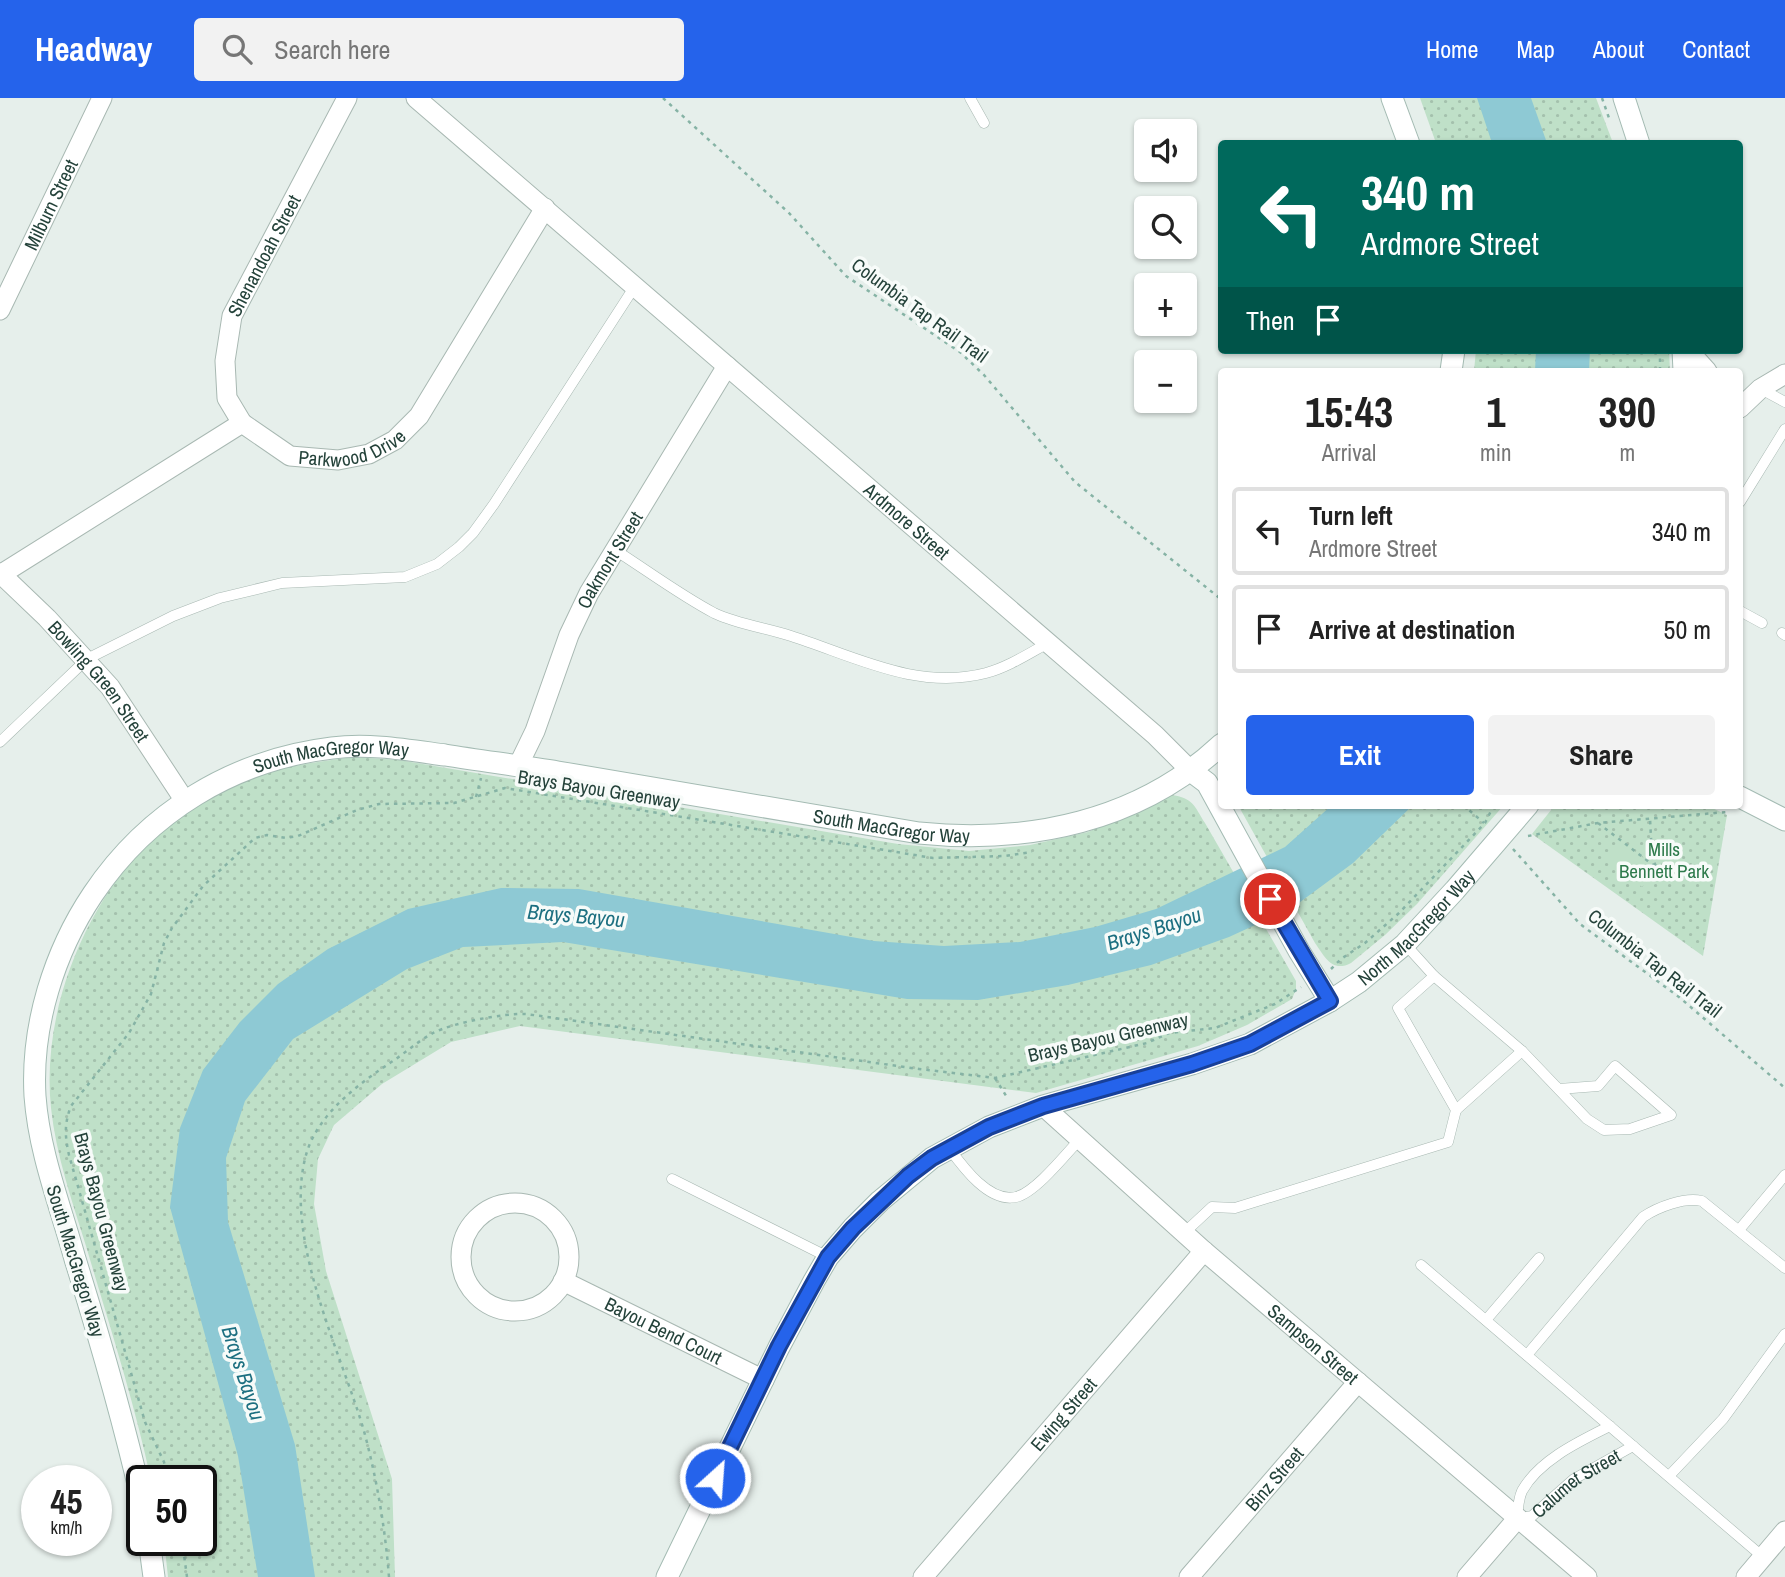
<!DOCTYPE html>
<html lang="en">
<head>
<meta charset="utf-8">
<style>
  body { margin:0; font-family:"Archivo Narrow",sans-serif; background:#f2f2f2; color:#222; height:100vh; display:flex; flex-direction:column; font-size:26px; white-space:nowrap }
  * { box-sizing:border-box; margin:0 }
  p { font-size:23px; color:#767676 }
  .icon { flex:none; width:38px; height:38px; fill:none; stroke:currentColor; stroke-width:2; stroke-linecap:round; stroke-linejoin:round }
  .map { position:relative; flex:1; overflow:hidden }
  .sheet { position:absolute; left:1218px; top:270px; width:525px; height:441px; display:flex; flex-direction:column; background:#fff; border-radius:7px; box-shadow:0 2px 5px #0004 }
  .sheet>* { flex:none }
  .hud { position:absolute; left:1218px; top:42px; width:525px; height:214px; border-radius:7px; box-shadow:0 2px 5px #0004; background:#00695c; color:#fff; overflow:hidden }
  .controls { position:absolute; left:1134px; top:21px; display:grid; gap:14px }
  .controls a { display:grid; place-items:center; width:63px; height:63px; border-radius:7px; background:#fff; box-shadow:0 2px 5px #0004; font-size:35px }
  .speed { position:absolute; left:21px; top:1367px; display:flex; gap:14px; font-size:35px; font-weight:700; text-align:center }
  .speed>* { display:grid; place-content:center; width:91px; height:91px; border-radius:50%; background:#fff; box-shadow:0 2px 5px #0004; line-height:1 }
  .speed small { font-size:18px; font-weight:400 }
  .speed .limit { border:4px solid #111; border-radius:10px; background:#fff; color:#111 }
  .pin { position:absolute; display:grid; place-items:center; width:60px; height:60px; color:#fff; margin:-30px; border:4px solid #fff; border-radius:50%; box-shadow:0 2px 7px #0007 }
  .me { position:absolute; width:77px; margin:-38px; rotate:26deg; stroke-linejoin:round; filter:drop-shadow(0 0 5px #0008) }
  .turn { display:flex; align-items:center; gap:24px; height:147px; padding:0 28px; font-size:32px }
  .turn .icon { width:91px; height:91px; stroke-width:2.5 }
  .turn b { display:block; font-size:49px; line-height:60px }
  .then { display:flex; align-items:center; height:66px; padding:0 28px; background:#0003; gap:14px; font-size:26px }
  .eta { display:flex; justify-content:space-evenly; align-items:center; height:119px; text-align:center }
  .eta b { font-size:42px; font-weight:800; line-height:49px }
  .button { display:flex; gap:14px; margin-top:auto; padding:14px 28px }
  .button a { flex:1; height:80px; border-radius:7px; background:#2563eb; color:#fff; font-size:28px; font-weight:800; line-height:80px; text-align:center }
  .button a+a { background:#f2f2f2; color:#222 }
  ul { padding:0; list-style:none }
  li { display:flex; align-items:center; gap:21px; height:88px; margin:0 14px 10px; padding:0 14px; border:4px solid #e0e0e0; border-radius:7px }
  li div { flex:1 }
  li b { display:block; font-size:26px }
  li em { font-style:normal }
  header { display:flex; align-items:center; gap:42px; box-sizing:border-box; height:98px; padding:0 35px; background:#2563eb; color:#fff }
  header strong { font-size:33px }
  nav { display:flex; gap:38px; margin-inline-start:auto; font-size:24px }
  .search { width:490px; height:63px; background:#f2f2f2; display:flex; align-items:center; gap:18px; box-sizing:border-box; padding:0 24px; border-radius:7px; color:#767676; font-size:26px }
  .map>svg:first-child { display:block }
  .green { fill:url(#green-dots) }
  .pitch { fill:#bfe0c8 }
  .water { fill:#8ec9d4 }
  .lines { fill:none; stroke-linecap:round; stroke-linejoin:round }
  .lane-casing { stroke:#a8b8b2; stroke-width:11 }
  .street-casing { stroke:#a8b8b2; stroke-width:21 }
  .secondary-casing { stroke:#a4bbb3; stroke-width:23 }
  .path { stroke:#86b3a5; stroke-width:2.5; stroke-dasharray:3.5 5; stroke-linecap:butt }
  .lane { stroke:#fff; stroke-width:10 }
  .street { stroke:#fff; stroke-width:19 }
  .secondary { stroke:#fff; stroke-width:21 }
  .route-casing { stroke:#184099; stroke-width:18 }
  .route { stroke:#2563eb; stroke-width:12 }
  .labels { text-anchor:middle; stroke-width:7; stroke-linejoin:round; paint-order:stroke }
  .street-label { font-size:19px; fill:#24423a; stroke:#f7fbf9 }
  .park-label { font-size:19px; fill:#2d7a4b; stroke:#f7fbf9 }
  .water-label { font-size:21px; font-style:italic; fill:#1c6f80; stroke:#f7fbf9 }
</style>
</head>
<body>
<header>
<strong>Headway</strong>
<div class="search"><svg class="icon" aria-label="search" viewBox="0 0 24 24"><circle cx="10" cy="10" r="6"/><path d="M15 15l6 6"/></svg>Search here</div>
<nav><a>Home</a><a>Map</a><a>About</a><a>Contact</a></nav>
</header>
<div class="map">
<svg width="1785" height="1479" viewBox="0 0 1785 1479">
  <defs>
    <pattern id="green-dots" width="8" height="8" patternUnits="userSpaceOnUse" patternTransform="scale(1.75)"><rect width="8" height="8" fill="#bfe0c8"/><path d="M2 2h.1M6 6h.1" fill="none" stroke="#a4c1ad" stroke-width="1.8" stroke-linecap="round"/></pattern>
  </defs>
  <rect width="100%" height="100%" fill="#e6efeb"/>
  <g class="green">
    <path d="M 1420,0 L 1596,0 L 1613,45 L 1436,45 Z"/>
    <path d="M 1476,252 L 1669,252 L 1670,273 L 1474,273 Z"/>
    <path d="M 354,659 L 399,662 L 898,746 L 969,753 L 1030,747 L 1088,734 L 1171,697 C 1194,700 1194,708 1205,725 L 1296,883 L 1296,891 L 1292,901 L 1247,927 L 1198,948 L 1036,995 L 520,928 L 451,944 L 382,986 L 334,1027 L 318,1061 L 314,1106 L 326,1173 L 392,1381 L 395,1479 L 168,1479 L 164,1442 L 201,1442 L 201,1382 L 151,1382 C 134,1303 109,1226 86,1148 C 72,1103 56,1057 51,1010 C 41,915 84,807 152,741 C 173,721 210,700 236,687 C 273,669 315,664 354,659 Z"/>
    <path d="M 1238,707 L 1504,707 L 1417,806 L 1385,837 L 1351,865 C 1332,875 1325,859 1315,845 Z"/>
    <path d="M 1555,707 L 1706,707 L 1727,717 L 1703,858 L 1532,736 Z"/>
  </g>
  <path class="pitch" d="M 1621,743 L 1657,770 L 1642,789 L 1606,761 Z"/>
  <g class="water">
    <path d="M 1477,0 L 1531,0 L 1547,45 L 1492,45 Z"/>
    <path d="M 1536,252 L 1590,252 L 1589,273 L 1535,273 Z"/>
    <path d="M 1332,707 L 1413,707 L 1353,765 L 1292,810 L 1229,839 L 1151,867 L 1068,887 L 978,902 L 907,901 L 563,844 L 463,849 L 407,871 L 293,941 L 245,1003 L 226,1060 L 228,1124 L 295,1347 L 315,1479 L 258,1479 L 238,1358 L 170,1109 L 180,1030 L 203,972 L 240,924 L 278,886 L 328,851 L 408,811 L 501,790 L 579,791 L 874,843 L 944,848 L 1020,844 L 1095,829 L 1156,811 L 1285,749 Z"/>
  </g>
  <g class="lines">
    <defs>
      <g id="lane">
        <path d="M 970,0 L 984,25"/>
        <path d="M 1761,291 L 1785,304"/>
        <path d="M 1740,404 L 1785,331"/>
        <path d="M 615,452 C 648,473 680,497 714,515 C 737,526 766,530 791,538 C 854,558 917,593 986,575 C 1008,569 1028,556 1048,545"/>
        <path d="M 1740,513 L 1762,525"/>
        <path d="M 1782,535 L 1785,537"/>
        <path d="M 0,644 L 87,561 L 173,518 L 220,500 L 282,485 L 405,479 L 437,466 L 459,449 L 473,435 L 494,406 L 635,188"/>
        <path d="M 1405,846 L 1434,878 L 1522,953 L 1587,1021 L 1604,1032 L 1630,1031 L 1671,1017 L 1615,968 L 1598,988 L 1559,991"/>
        <path d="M 1456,1012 L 1522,953"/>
        <path d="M 949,1050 C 963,1069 989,1105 1016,1099 C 1035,1095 1066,1056 1080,1041"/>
        <path d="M 672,1081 L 828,1159"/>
        <path d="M 1739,1132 L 1785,1077"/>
        <path d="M 1184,1135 L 1212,1109 L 1235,1110 L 1448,1044 L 1456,1012 L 1398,910 L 1434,878"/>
        <path d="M 1421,1167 L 1763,1459"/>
        <path d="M 1486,1222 L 1539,1160"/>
        <path d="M 1527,1257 L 1643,1119 C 1658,1109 1684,1099 1702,1103 L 1785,1170"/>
        <path id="s1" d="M 1610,1328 C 1580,1343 1539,1362 1522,1393 C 1518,1402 1518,1411 1517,1421 L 1532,1418 L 1574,1381 L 1633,1348"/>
        <path d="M 1669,1378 L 1723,1321 L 1785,1236"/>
      </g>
      <g id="street">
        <path id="s2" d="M 416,0 L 1155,637 L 1191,673"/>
        <path id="s3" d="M 0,212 L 102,0"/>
        <path d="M 1688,252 L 1707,273"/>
        <path d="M 1740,310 L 1760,291 L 1785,276"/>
        <path id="s4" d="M 242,325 L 227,300 L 225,263 L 232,218 L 347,0"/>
        <path id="s5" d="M 0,475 L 47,520 L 110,589 L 185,703"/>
        <path id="s6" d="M 0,477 L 242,325 L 290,358 L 338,362 L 369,356 L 395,342 L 419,318 L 545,110"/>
        <path id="s7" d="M 518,668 L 535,633 L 569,537 L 589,495 L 727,268"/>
        <path id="s8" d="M 1043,1008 L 1204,1153 L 1587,1479"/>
        <circle cx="515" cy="1159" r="54"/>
        <path id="s9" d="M 563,1183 L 764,1282"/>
        <path id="s10" d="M 923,1479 L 1204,1153"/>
        <path id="s11" d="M 1189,1479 L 1358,1284"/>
        <path d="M 1467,1479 L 1517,1421"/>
        <path d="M 1746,1479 L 1785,1433"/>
      </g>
      <g id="secondary">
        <path d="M 1392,0 L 1409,46"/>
        <path d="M 1624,0 L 1639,46"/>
        <path d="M 1683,252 L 1684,273"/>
        <path d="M 1451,273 L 1454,252"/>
        <path d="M 1191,673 L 1207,685 L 1299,853 L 1330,903"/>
        <path d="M 1740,699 L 1785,722"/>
        <path id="s12" d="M 142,1403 C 123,1321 100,1241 75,1161 C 60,1107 39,1054 35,998 C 31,928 54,854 93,796 C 148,714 233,662 332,650 C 369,645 408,652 445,657 C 483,663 521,668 558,674 C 679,695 799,715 919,735 C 1028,746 1139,724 1222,646"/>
        <path d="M 149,1442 L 154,1479"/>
        <path id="s13" d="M 667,1479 L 779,1249 L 814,1183 L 828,1159 L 853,1130 L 880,1103 L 932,1060 L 989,1029 L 1043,1008 L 1192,966 L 1250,946 L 1330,903 L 1359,884 L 1405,846 L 1455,792 L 1528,707"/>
      </g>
    </defs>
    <use href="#lane" class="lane-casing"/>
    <use href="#street" class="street-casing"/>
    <use href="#secondary" class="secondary-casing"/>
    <g class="path">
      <path d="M 663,0 L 789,115 L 846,178 L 960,254 L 984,277 L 1075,384 L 1222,502"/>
      <path d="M 1602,0 L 1609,20"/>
      <path d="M 1660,252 L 1660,273"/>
      <path d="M 476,699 L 481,680"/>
      <path d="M 1463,707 L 1484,725"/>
      <path d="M 1598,725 L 1657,770 L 1652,760 L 1650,720"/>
      <path d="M 1528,738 L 1598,725 L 1727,714"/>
      <path d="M 1513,751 L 1580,826 L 1679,899 L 1785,990"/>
      <path d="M 1331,871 L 1341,861 L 1365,845 L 1399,815 L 1485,725 L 1494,707"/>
      <path d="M 995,980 L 1008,1001"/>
      <path d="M 169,1382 L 164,1364 L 145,1324 L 69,1057 C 65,1039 64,1026 71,1008 L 129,935 L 151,896 L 164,845 L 172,830 L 203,788 L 255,740 L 267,737 L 286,740 L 298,738 L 357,712 L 379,706 L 454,705 L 505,690 L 933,760 L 1004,758 L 1032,754"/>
      <path d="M 182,1442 L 187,1479"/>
      <path d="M 389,1479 C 385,1429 377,1382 364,1333 C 341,1254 283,1140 306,1057 C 317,1017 357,987 390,965 C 404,956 418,943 433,935 C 452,925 504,915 526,916 L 919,971 L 995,980 L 1147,945 L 1169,935 L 1215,930 L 1275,906 L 1301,889"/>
    </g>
    <use href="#lane" class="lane"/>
    <use href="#street" class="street"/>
    <use href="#secondary" class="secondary"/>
  </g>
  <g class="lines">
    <defs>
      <path id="route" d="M 715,1380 L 779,1248 L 828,1159 L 853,1130 L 908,1078 L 932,1060 L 989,1029 L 1043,1008 L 1192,966 L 1250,946 L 1330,903 L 1270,801"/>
    </defs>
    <use href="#route" class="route-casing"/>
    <use href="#route" class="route"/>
  </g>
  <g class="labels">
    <g class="street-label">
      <text dy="7" stroke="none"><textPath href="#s3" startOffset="117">Milburn Street</textPath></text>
      <text dy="7" stroke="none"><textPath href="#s4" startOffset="180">Shenandoah Street</textPath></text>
      <text transform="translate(920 212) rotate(36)" y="7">Columbia Tap Rail Trail</text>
      <text dy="7" stroke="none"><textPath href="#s6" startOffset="408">Parkwood Drive</textPath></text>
      <text dy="7" stroke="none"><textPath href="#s2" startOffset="648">Ardmore Street</textPath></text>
      <text dy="7" stroke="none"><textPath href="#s7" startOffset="226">Oakmont Street</textPath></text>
      <text dy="7" stroke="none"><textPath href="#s5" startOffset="147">Bowling Green Street</textPath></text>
      <text dy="7" stroke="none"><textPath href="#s12" startOffset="920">South MacGregor Way</textPath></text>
      <text transform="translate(599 691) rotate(9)" y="7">Brays Bayou Greenway</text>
      <text dy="7" stroke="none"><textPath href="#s12" startOffset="1488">South MacGregor Way</textPath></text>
      <text dy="7" stroke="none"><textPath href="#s13" startOffset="1046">North MacGregor Way</textPath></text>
      <text transform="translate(1655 865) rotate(38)" y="7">Columbia Tap Rail Trail</text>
      <text transform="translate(1108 939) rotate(-13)" y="7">Brays Bayou Greenway</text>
      <text transform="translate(102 1114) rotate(75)" y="7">Brays Bayou Greenway</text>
      <text transform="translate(76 1163) rotate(73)" y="7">South MacGregor Way</text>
      <text dy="7" stroke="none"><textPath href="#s9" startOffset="112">Bayou Bend Court</textPath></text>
      <text dy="7" stroke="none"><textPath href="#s8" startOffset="360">Sampson Street</textPath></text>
      <text dy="7" stroke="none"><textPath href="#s10" startOffset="215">Ewing Street</textPath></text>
      <text dy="7" stroke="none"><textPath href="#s11" startOffset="130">Binz Street</textPath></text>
      <text dy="7" stroke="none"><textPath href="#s1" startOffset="210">Calumet Street</textPath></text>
    </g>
    <g class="park-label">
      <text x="1664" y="758">Mills<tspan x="1664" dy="22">Bennett Park</tspan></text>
    </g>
    <g class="water-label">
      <text transform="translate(576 818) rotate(5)" y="7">Brays Bayou</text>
      <text transform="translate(1154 831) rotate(-18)" y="7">Brays Bayou</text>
      <text transform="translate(243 1275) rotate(72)" y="7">Brays Bayou</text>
    </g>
  </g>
</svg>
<div class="controls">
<a><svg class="icon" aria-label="sound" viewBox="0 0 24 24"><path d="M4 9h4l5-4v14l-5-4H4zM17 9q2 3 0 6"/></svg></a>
<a><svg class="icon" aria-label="search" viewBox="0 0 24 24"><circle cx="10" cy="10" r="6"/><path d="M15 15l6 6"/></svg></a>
<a>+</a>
<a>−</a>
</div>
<div class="speed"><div>45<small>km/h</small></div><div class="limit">50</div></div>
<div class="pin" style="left:1270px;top:801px;background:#d93025"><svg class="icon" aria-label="arrive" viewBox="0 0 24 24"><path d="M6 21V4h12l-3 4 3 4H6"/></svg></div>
<svg class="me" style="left:715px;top:1380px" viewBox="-20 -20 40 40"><circle r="17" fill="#2563eb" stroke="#fff" stroke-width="3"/><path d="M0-11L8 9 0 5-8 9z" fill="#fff"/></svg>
<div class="hud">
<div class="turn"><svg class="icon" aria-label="left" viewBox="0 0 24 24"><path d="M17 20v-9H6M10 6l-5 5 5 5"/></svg><div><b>340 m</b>Ardmore Street</div></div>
<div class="then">Then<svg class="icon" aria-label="arrive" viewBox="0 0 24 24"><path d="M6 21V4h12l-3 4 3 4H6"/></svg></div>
</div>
<section class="sheet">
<div class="eta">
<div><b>15:43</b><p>Arrival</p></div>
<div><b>1</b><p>min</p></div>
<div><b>390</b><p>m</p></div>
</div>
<ul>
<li><svg class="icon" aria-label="left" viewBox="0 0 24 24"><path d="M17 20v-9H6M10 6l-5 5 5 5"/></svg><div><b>Turn left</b><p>Ardmore Street</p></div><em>340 m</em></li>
<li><svg class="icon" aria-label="arrive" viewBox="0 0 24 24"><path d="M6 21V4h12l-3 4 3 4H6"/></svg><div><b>Arrive at destination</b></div><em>50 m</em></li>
</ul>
<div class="button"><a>Exit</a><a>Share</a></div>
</section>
</div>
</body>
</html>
